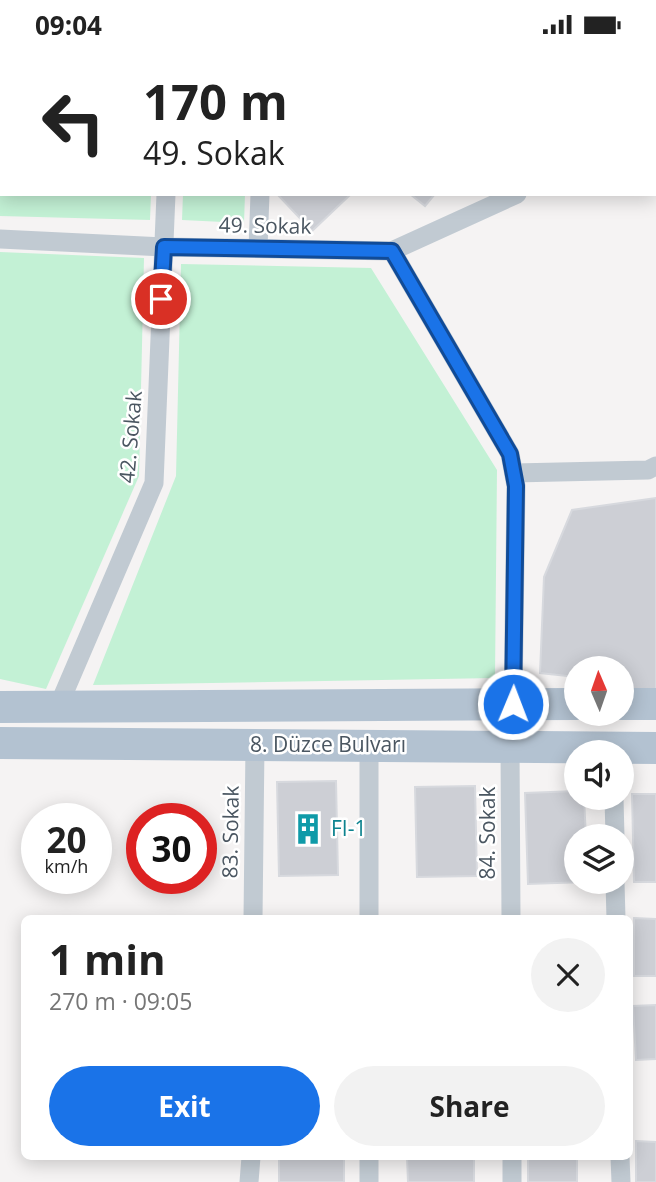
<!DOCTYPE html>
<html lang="en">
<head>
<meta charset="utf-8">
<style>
  body { margin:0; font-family:"Open Sans",sans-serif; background:#f2f2f2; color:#222; height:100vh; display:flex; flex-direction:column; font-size:26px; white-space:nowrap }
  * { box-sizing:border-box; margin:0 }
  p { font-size:23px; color:#767676 }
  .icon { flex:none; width:38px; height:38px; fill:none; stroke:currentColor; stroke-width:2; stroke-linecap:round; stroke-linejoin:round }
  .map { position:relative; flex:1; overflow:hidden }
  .details { position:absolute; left:21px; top:866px; width:612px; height:245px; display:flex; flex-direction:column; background:#fff; border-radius:10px; box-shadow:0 4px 18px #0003 }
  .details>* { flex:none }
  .guide { position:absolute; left:0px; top:0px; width:656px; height:147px; box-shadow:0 4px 18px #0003; background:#fff; color:#222; overflow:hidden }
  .needle { width:46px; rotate:358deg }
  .tools { position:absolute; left:564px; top:607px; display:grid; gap:14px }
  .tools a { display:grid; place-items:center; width:70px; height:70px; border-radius:50%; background:#fff; box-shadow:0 4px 18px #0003; font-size:35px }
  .speed { position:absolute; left:21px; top:754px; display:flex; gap:14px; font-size:35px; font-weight:700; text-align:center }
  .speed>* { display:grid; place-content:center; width:91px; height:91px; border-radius:50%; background:#fff; box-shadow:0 4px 18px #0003; line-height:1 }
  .speed small { font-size:18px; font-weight:400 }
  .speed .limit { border:10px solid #d22; background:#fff; color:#111 }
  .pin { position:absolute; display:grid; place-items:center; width:60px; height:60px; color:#fff; margin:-30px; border:4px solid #fff; border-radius:50%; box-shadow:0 2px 7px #0007 }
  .me { position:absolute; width:77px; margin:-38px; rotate:1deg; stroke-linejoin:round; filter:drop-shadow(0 0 5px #0008) }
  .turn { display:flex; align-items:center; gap:24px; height:147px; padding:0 28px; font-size:32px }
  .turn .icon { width:91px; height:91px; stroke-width:2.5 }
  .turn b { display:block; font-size:49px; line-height:60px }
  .round { display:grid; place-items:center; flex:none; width:74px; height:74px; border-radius:37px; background:#f2f2f2 }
  .overview { display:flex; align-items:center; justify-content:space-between; height:119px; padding:0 28px }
  h1 { font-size:42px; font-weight:700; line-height:52px }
  .button { display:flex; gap:14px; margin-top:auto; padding:14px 28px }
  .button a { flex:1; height:80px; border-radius:42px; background:#1a73e8; color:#fff; font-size:28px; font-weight:700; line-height:80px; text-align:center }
  .button a+a { background:#f2f2f2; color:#222 }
  .status { display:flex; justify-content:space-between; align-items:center; height:49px; padding:0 35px; background:#fff; direction:ltr }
  .status svg { height:19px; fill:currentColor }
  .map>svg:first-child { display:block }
  .green { fill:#c3f1d5 }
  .building { fill:#cdcfd5; stroke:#d7d9de; stroke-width:2 }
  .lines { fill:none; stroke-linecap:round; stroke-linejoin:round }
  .street { stroke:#c1cad2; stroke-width:19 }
  .primary { stroke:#b3c2d1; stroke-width:32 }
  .route-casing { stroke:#114b97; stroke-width:18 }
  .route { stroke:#1a73e8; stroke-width:12 }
  .labels { text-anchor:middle; stroke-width:5; stroke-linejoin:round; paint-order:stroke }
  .street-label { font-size:21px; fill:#4a5661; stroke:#fff }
  .culture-label { font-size:21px; fill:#0d838f; stroke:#fff; text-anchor:start }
</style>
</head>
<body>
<div class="status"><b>09:04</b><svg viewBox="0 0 49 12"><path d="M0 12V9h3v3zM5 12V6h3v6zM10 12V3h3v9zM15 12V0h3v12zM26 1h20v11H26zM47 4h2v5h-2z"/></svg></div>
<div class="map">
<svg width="656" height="1133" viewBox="0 0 656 1133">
  <rect width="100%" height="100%" fill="#f5f3f3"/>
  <g class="green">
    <path d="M 0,0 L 156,0 L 2,2 L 2,145 L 151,145 L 150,171 L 0,167 Z"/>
    <path d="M 183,145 L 245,145 L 244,174 L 182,171 Z"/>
    <path d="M 0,203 L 144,209 L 139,427 L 46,640 L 0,630 Z"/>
    <path d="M 181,215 L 371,219 L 497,421 L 495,629 L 93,636 L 176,427 Z"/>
  </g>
  <g class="building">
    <path d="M 277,145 L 351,145 L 312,182 Z"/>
    <path d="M 410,145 L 435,145 L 425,157 Z"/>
    <path d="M 656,449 L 656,645 L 621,646 L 621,620 L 576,620 L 576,628 L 540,624 L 544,528 L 572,461 Z"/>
    <path d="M 336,732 L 338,826 L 279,827 L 277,733 Z"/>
    <path d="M 475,737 L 477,827 L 417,828 L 415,738 Z"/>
    <path d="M 576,742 L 576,749 L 584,749 L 586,788 L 576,788 L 576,833 L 587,833 L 528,835 L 525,744 Z"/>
    <path d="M 632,745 L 656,745 L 656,833 L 634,833 Z"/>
    <rect x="529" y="868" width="61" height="2"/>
    <path d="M 634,869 L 656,870 L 656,927 L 634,927 Z"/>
    <path d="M 656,956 L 656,1010 L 636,1011 L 633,957 Z"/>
    <path d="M 636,1092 L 656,1093 L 656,1133 L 636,1133 Z"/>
    <rect x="279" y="1108" width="65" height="25"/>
    <path d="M 407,1108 L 474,1108 L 474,1133 L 408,1133 Z"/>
    <rect x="528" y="1108" width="49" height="25"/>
  </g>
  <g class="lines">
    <g class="street">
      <path d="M 355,0 L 357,2"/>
      <path d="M 572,0 L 574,1"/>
      <path d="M 172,2 L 172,0"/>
      <path d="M 264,2 L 264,0"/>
      <path d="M 654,83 L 656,82"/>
      <path d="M 0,190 L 164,198 L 392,202 L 517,145"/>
      <path d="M 258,199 L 260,145"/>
      <path d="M 392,202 L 510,405 L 516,437 L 513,655"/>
      <path d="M 514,424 L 648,421 L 656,417"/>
      <path d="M 58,658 L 154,434 L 166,145"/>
      <path d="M 369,696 L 369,870"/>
      <path d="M 510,698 L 511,870"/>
      <path d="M 614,749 L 615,788"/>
      <path d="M 615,833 L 616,870"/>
      <path d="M 253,870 L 255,696"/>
      <path d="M 369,1108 L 369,1133"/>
      <path d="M 512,1108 L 512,1133"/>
      <path d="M 620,1108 L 621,1133"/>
      <path d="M 249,1133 L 251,1108"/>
    </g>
    <g class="primary">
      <path d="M 621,655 L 656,655"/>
      <path d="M 0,658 L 576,655"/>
      <path d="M 0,694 L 656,699"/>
    </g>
  </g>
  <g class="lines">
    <defs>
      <path id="route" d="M 161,250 L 164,198 L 392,202 L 510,405 L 516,437 L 513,655"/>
    </defs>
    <use href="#route" class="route-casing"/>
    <use href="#route" class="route"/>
  </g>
  <defs>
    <symbol id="building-bare" viewBox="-9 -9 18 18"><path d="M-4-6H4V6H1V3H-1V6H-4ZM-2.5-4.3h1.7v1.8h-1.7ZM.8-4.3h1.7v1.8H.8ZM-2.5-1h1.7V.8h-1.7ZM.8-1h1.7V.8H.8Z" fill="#0f9aa8" stroke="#fff" stroke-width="2.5" paint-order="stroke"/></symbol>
  </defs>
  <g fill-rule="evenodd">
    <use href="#building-bare" x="286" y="758" width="44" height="44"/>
  </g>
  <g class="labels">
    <g class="street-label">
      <text transform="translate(265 177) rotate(1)" y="7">49. Sokak</text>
      <text transform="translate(131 388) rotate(-85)" y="7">42. Sokak</text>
      <text x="328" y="703">8. Düzce Bulvarı</text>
      <text transform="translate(231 783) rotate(-89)" y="7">83. Sokak</text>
      <text transform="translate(488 784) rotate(-90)" y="7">84. Sokak</text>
    </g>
    <g class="culture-label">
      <text x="331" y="787">FI-1</text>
    </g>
  </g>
</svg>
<div class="tools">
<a><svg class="needle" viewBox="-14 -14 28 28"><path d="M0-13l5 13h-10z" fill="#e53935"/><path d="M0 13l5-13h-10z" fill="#767676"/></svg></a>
<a><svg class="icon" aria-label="sound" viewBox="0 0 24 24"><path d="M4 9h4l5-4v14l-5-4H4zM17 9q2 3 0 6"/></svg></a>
<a><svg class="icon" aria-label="layers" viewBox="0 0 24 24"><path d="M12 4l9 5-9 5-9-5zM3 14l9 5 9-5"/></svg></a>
</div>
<div class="speed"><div>20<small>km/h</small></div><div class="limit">30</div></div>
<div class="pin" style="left:161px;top:250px;background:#d93025"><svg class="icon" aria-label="arrive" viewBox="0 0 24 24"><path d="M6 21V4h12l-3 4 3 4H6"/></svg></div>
<svg class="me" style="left:513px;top:655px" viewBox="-20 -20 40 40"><circle r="17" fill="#1a73e8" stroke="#fff" stroke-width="3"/><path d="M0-11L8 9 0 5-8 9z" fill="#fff"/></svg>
<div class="guide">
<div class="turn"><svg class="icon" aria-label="left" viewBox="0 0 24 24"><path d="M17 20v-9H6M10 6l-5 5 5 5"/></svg><div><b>170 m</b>49. Sokak</div></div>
</div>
<section class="details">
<div class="overview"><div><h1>1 min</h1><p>270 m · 09:05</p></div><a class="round"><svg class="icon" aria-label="close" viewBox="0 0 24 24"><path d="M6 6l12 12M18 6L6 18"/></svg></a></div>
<div class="button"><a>Exit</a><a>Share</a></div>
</section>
</div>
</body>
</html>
